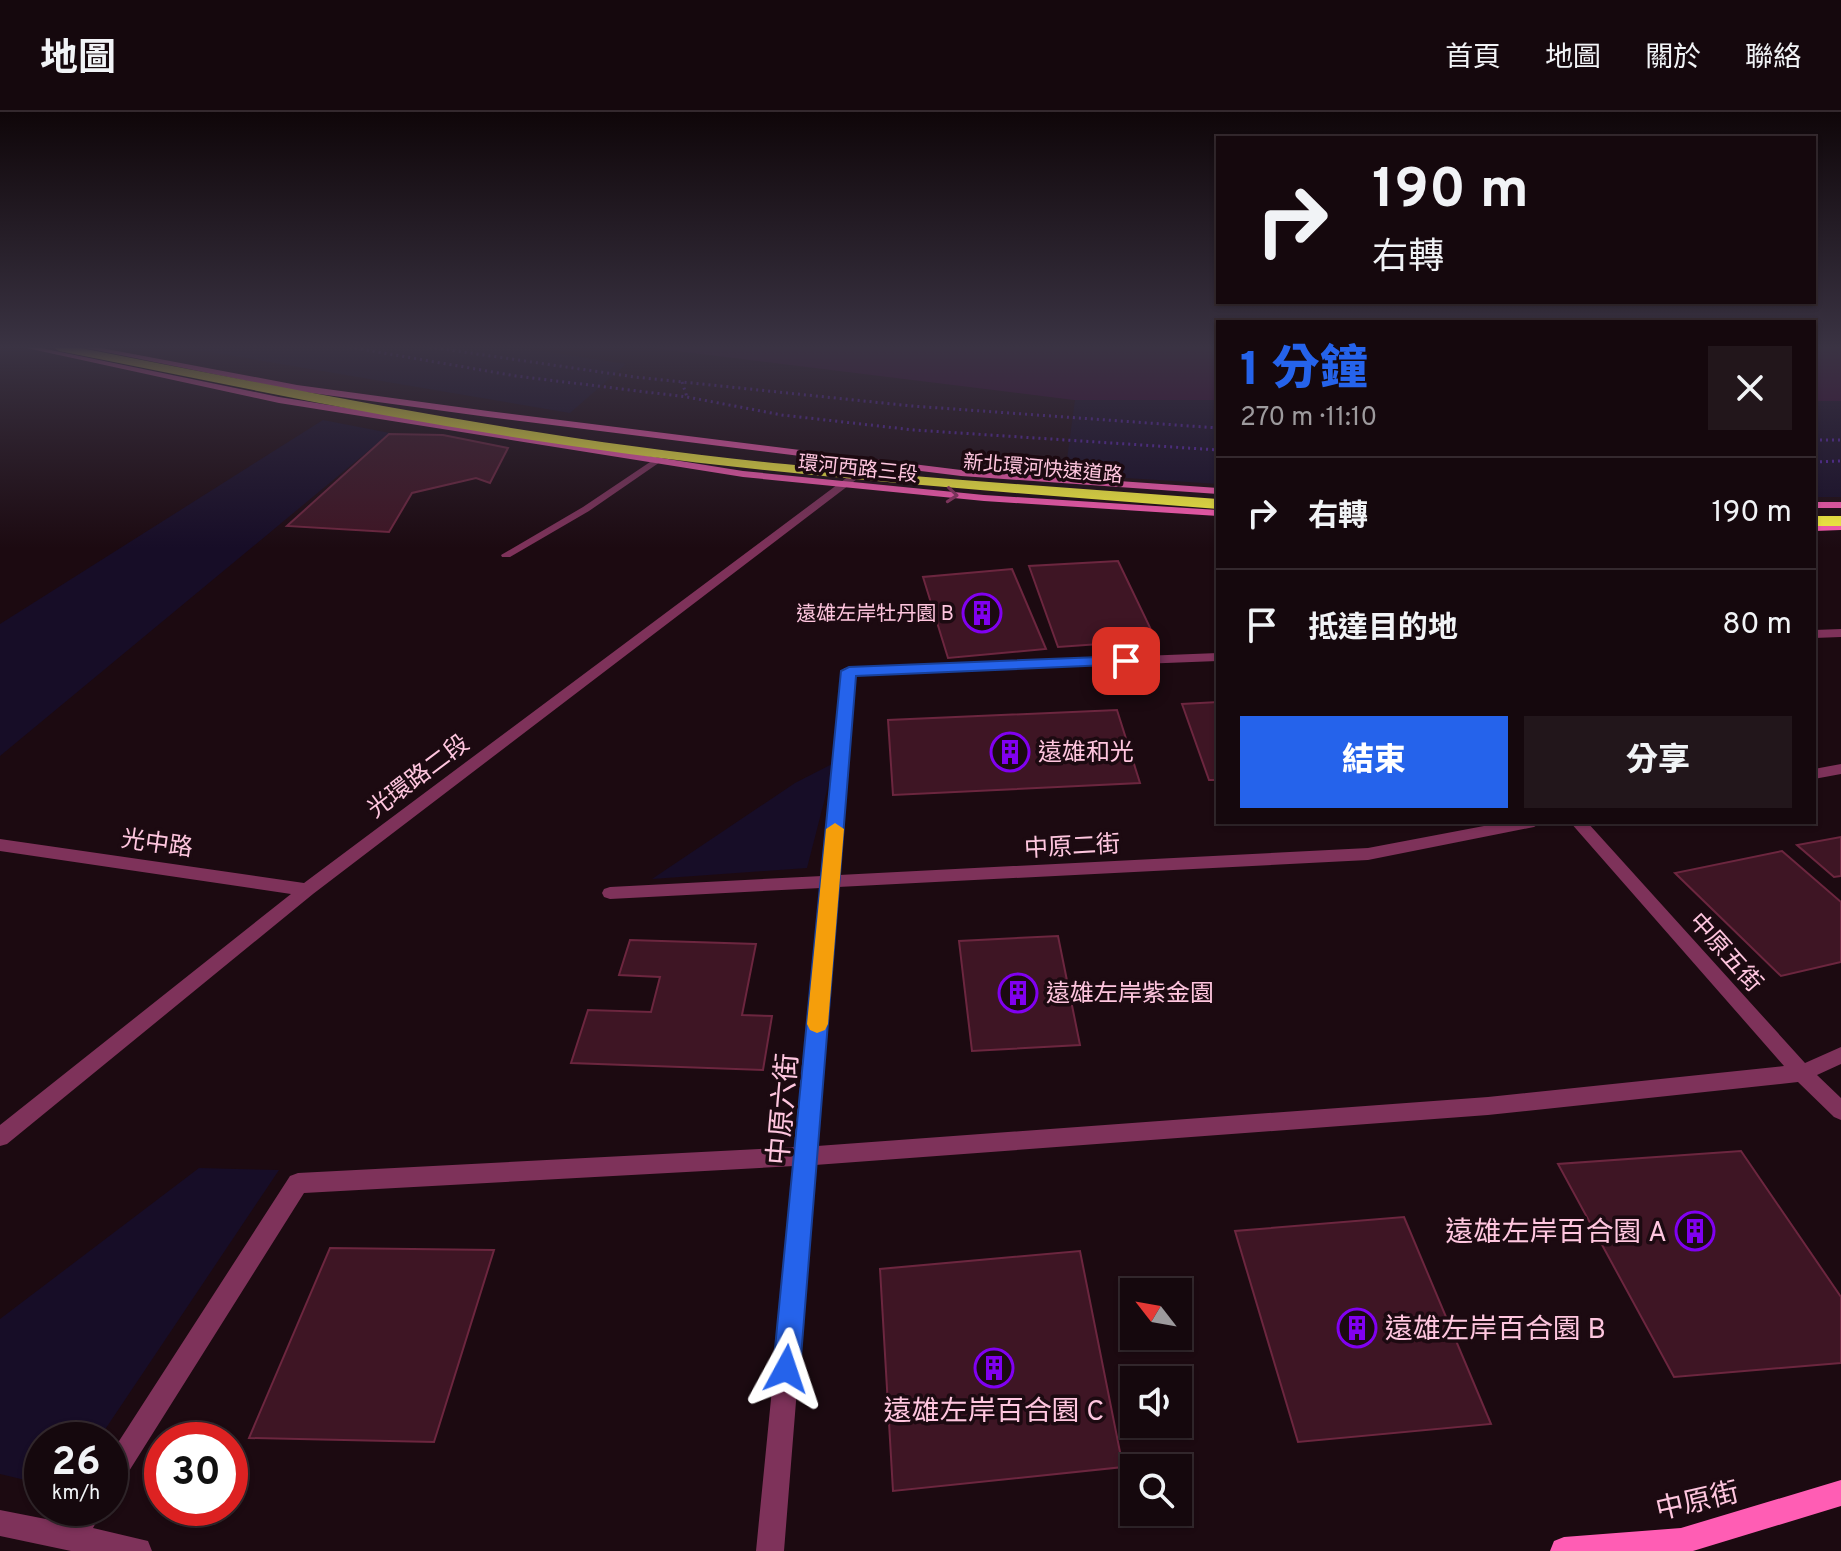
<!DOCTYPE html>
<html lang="zh-TW">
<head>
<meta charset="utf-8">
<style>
  body { margin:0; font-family:Overpass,"Noto Sans TC",sans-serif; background:#22161b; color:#f1f3f6; height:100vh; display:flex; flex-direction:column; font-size:30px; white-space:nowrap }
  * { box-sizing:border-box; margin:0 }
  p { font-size:26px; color:#9d9a9d }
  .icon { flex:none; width:44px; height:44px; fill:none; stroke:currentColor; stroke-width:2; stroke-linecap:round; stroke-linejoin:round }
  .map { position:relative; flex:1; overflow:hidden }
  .drawer { position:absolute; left:1216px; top:208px; width:600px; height:504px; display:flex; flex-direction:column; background:#15080d; border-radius:0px; box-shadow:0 2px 6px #0004,0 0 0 2px #34292e }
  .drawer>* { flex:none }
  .guide { position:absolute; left:1216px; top:24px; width:600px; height:168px; border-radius:0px; box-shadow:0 2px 6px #0004,0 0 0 2px #34292e; background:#15080d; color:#f1f3f6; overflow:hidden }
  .needle { width:52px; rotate:301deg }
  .fabs { position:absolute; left:1120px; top:1166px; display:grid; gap:16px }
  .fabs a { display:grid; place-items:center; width:72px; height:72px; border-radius:0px; background:#15080d; box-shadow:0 2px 6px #0004,0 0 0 2px #34292e; font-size:40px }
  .speed { position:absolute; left:24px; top:1310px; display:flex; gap:16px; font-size:40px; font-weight:700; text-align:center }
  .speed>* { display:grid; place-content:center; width:104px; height:104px; border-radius:50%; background:#15080d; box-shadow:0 2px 6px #0004,0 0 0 2px #34292e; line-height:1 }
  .speed small { font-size:20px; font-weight:400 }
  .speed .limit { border:12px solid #d22; background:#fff; color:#111 }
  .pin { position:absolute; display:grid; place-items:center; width:68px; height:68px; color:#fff; margin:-34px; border-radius:16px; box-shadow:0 4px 12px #0006 }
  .me { position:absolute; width:88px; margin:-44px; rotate:5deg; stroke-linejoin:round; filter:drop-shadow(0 0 6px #0008) }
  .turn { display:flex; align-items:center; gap:28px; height:168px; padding:0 24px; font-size:36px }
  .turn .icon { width:104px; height:104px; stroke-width:2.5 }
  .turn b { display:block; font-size:56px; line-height:68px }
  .round { display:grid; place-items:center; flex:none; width:84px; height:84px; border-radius:0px; background:#22161b }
  .headline { display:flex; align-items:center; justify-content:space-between; height:136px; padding:0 24px }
  h1 { font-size:48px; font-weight:800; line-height:60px; color:#2563eb }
  .action { display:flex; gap:16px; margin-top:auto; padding:16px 24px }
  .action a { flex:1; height:92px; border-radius:0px; background:#2563eb; color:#fff; font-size:32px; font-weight:800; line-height:92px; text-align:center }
  .action a+a { background:#22161b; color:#f1f3f6 }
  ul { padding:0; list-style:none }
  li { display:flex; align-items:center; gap:24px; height:112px; padding:0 24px; border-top:2px solid #34292e }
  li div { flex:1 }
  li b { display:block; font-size:30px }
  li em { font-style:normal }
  header { display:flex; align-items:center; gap:48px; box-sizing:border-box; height:112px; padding:0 40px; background:#15080d; border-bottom:2px solid #34292e }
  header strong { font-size:38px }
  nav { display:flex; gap:44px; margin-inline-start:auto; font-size:28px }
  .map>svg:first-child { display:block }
  .green { fill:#170d27 }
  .water { fill:#3a0636 }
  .building { fill:#3e1524; stroke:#6c263f; stroke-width:2 }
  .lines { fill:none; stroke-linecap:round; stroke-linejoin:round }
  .path { stroke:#5b26b3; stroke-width:3; stroke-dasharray:2 4; stroke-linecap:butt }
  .lane { fill:#7e325a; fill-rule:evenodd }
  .street { fill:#7e325a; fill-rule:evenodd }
  .secondary { fill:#ff5db4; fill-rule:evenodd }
  .highway { fill:#fff741; fill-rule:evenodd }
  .oneway { stroke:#8e3462 }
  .route { fill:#2563eb; stroke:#184099; stroke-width:2 }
  .slow { fill:#f59e0b }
  .labels { text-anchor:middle; stroke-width:7; stroke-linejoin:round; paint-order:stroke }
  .far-street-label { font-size:20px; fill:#ffc6df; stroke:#1c0a11 }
  .far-poi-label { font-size:20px; fill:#ffc6df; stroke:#1c0a11; text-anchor:end }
  .poi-label { font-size:24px; fill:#ffc6df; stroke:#1c0a11; text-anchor:start }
  .street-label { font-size:24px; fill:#ffc6df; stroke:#1c0a11 }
  .near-street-label { font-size:28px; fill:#ffc6df; stroke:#1c0a11 }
  .near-poi-label { font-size:28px; fill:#ffc6df; stroke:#1c0a11; text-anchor:end }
</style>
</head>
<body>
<header>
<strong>地圖</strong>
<nav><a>首頁</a><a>地圖</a><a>關於</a><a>聯絡</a></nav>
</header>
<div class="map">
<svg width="1841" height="1439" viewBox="0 0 1841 1439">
  <rect width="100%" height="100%" fill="#1c0a11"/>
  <g class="green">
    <path d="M 181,235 L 517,235 L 626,252 L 570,301 Z"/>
    <path d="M 1075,288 L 1218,288 L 1218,372 L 1065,362 Z"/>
    <rect x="1814" y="289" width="27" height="96"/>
    <path d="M 323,308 L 390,321 L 0,644 L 0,512 Z"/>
    <path d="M 834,651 L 807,756 L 652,767 L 795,671 Z"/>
    <path d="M 199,1056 L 279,1058 L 98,1328 L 42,1328 L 42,1372 L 0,1362 L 0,1207 Z"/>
  </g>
  <g class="water">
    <path d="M 644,235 L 1218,235 L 1218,288 L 1074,288 Z"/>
    <rect x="1814" y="235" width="27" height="54"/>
  </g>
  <g class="building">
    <path d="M 389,322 L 443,323 L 508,336 L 490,371 L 476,366 L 412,381 L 389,420 L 287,414 Z"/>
    <path d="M 1118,449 L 1156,528 L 1058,535 L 1029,454 Z"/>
    <path d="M 1012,457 L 1046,537 L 948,546 L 923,465 Z"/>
    <path d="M 1218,590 L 1218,668 L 1209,668 L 1182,592 Z"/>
    <path d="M 1117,598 L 1140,671 L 893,683 L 888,608 Z"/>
    <path d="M 1841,725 L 1841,764 L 1834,765 L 1797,733 Z"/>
    <path d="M 1782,739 L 1841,790 L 1841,850 L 1781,864 L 1675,761 Z"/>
    <path d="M 1058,824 L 1080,933 L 972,939 L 959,829 Z"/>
    <path d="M 630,828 L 756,832 L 742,903 L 772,904 L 763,958 L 571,951 L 588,898 L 651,900 L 660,865 L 619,863 Z"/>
    <path d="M 1741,1039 L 1841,1185 L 1841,1251 L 1674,1265 L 1558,1052 Z"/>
    <path d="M 1404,1105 L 1491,1312 L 1298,1330 L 1235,1119 Z"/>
    <path d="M 330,1136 L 494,1138 L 434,1330 L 249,1326 Z"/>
    <path d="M 1080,1139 L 1123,1355 L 893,1379 L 880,1157 Z"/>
  </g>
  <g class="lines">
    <g class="path">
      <path d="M 349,235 L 516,264 L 687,285 L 782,303 L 914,318 L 1218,338"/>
      <path d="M 429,235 L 635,265 L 912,294 L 1218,316"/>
      <path d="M 682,270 L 687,285"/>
      <path d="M 1814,328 L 1841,328"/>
      <path d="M 1814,350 L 1841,349"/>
    </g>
    <path class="lane" d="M 656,346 L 663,348 L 589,399 L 510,445 L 502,445 L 501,443 L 583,395 Z"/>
    <g class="street">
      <path d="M 869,349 L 878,351 L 313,782 L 7,1032 L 0,1034 L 0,1013 L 291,782 L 0,739 L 0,727 L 304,771 Z"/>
      <path d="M 1841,517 L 1841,525 L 1814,526 L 1814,518 Z"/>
      <path d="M 1218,541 L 1218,549 L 855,563 L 839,763 L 1368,736 L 1505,710 L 1542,710 L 1534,715 L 1368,748 L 838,775 L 817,1034 L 1488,985 L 1784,954 L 1570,710 L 1587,710 L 1805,951 L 1841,935 L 1841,952 L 1817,963 L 1841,986 L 1841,1008 L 1834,1005 L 1798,970 L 1488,1003 L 815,1053 L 784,1439 L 756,1439 L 794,1054 L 304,1081 L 119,1375 L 110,1379 L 110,1343 L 290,1064 L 298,1061 L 796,1035 L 821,776 L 610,787 L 604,785 L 602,781 L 604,777 L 610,775 L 822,764 L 844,556 Z"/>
      <path d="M 1841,652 L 1841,662 L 1814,667 L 1814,657 Z"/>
      <path d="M 76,1396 L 104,1396 L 93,1416 L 148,1429 L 152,1439 L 71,1439 L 0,1424 L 0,1398 L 66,1411 Z"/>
    </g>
    <g class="secondary">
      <path d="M 22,235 L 36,235 L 279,285 L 743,359 L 984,383 L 1218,398 L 1218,404 L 984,389 L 743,365 L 279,291 Z"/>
      <path d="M 81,235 L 96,235 L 297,273 L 488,299 L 961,358 L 1218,376 L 1218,382 L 961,364 L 488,305 L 297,279 Z"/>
      <rect x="1814" y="390" width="27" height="6"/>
      <path d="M 1841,412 L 1841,418 L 1814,419 L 1814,413 Z"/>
      <path d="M 1841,1368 L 1841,1394 L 1693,1439 L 1550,1439 L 1554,1429 L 1564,1425 L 1681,1416 Z"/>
    </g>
    <g class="highway">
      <path d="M 53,235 L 76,235 C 311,281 546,329 785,352 C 929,367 1074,376 1218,387 L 1218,397 C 1021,381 825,368 629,342 C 438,317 248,277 59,239 Z"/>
      <rect x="1814" y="404" width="27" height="10"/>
    </g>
  </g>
  <defs><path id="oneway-chevron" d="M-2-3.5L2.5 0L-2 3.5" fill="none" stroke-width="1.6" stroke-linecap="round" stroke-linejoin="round" transform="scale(2)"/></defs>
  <use class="oneway" href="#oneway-chevron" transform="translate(952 383) rotate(5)"/>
  <linearGradient id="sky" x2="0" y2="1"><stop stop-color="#0f0609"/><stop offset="0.54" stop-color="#3a3343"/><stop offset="1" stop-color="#3a3343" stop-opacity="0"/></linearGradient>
  <rect width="1841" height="436" fill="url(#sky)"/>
  <path class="route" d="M 1126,544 L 1133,549 L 1131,552 L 856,564 L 800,1257 L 796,1266 L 786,1270 L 777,1266 L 773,1257 L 841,559 L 849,555 Z"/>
  <path class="slow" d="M 835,711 L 844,717 L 828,912 L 825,918 L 817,921 L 810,918 L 807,912 L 826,717 Z"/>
  <defs>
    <symbol id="building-ring" viewBox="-11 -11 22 22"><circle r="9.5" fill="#1c0a11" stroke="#8100f1" stroke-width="1.5"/><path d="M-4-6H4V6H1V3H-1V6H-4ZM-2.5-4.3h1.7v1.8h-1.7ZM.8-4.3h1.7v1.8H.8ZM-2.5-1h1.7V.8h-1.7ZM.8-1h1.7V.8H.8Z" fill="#8100f1"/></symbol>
  </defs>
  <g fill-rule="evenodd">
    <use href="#building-ring" x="960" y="479" width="44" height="44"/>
    <use href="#building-ring" x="988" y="618" width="44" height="44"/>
    <use href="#building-ring" x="996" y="859" width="44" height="44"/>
    <use href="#building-ring" x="1673" y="1097" width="44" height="44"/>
    <use href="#building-ring" x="1335" y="1194" width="44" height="44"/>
    <use href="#building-ring" x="972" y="1234" width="44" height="44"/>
  </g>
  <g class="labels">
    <g class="far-street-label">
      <text transform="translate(858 356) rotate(6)" y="7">環河西路三段</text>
      <text transform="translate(1043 356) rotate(5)" y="7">新北環河快速道路</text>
    </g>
    <g class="far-poi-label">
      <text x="954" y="508">遠雄左岸牡丹園 B</text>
    </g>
    <g class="poi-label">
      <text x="1038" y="648">遠雄和光</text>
      <text x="1046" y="889">遠雄左岸紫金園</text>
    </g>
    <g class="street-label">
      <text transform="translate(418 664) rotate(-37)" y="8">光環路二段</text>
      <text transform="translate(157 731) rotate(8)" y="8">光中路</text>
      <text transform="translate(1072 734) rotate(-3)" y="8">中原二街</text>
      <text transform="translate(1726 840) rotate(48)" y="8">中原五街</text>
    </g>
    <g class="near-street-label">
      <text transform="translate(782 997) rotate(-85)" y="10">中原六街</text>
      <text transform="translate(1697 1388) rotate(-13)" y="10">中原街</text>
    </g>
    <g class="near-poi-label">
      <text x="1667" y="1129">遠雄左岸百合園 A</text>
      <text x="1385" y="1226" text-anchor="start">遠雄左岸百合園 B</text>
      <text x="994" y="1308" text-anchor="middle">遠雄左岸百合園 C</text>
    </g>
  </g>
</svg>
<div class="fabs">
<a><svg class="needle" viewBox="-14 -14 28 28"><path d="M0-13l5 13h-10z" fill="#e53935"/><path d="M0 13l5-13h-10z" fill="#9d9a9d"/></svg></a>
<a><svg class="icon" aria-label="sound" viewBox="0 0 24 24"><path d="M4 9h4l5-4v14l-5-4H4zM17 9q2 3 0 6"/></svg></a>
<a><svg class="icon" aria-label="search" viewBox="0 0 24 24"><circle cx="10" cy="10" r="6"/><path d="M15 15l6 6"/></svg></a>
</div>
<div class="speed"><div>26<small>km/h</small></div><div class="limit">30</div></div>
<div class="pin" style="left:1126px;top:549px;background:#d93025"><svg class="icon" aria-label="arrive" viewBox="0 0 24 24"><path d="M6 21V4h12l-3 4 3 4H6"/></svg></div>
<svg class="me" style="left:786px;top:1257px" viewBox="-20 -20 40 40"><path d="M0-17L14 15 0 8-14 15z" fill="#2563eb" stroke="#fff" stroke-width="4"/></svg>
<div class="guide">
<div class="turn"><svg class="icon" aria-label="right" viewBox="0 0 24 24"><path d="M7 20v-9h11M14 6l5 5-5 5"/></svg><div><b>190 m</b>右轉</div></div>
</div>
<section class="drawer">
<div class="headline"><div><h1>1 分鐘</h1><p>270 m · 11:10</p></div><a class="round"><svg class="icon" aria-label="close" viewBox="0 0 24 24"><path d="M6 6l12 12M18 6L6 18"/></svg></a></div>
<ul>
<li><svg class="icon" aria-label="right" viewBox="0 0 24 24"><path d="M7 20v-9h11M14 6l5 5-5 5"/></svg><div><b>右轉</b></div><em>190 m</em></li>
<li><svg class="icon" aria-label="arrive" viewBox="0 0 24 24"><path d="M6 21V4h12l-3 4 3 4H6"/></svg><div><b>抵達目的地</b></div><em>80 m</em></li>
</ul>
<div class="action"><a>結束</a><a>分享</a></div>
</section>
</div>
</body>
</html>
